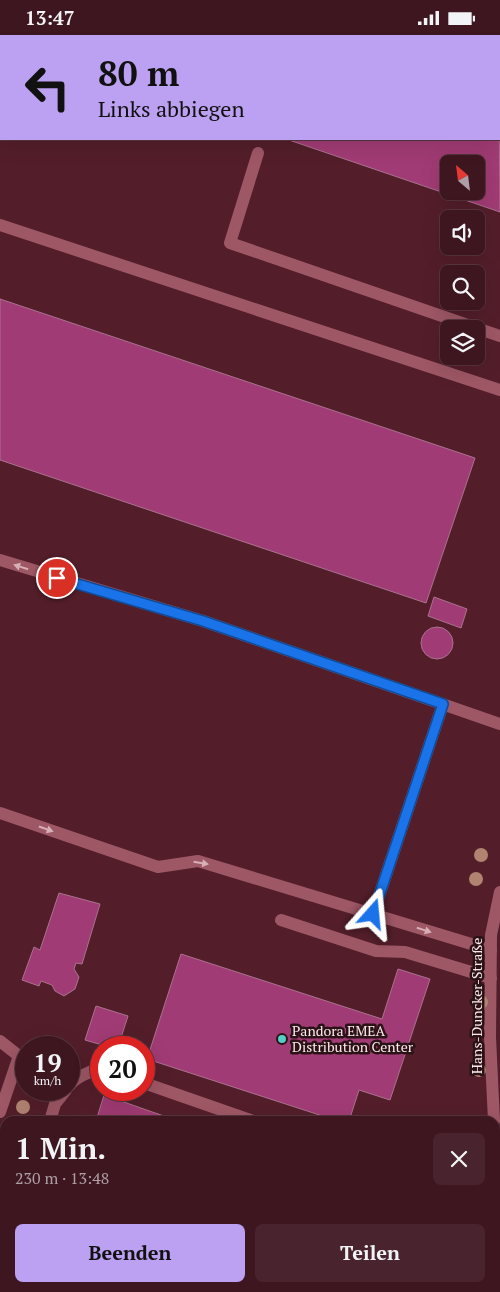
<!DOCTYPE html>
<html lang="de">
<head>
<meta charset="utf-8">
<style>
  body { margin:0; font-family:"PT Serif",serif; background:#49232d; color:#f1f3f6; height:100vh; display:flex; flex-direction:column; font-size:19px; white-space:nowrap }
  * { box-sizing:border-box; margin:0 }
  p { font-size:16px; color:#ad9fa5 }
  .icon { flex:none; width:28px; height:28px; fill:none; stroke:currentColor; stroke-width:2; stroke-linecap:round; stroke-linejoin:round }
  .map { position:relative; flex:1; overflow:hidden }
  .sheet { position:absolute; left:0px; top:1081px; width:500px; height:176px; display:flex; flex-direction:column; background:#3e1620; border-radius:15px 15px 0 0; box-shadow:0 5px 20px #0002,0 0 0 1px #57353e }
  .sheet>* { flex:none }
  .banner { position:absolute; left:0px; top:0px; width:500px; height:105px; box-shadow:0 5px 20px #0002,0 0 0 1px #57353e; background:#bca0f2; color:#111; overflow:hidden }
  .needle { width:32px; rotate:332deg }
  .buttons { position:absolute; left:440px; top:120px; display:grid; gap:10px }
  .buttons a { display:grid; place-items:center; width:45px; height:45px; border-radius:8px; background:#3e1620; box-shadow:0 5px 20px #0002,0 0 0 1px #57353e; font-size:25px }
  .speed { position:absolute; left:15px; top:1001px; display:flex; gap:10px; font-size:25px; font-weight:700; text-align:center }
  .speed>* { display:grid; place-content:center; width:65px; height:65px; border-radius:50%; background:#3e1620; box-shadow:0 5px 20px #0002,0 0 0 1px #57353e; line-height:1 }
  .speed small { font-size:12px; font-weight:400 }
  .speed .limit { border:8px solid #d22; background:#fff; color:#111 }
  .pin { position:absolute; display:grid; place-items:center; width:42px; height:42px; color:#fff; margin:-21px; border:2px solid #fff; border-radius:50%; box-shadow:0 1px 5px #0007 }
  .me { position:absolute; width:55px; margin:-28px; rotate:18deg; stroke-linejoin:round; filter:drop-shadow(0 0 4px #0008) }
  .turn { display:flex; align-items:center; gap:18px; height:105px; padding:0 15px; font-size:22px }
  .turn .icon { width:65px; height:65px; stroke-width:2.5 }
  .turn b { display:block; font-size:35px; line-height:42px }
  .round { display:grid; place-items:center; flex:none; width:52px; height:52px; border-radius:8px; background:#49232d }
  .headline { display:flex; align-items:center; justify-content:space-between; height:85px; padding:0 15px }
  h1 { font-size:30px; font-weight:600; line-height:38px }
  .button { display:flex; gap:10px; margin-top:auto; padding:10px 15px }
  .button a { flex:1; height:58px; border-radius:8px; background:#bca0f2; color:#111; font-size:20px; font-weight:600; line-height:58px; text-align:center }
  .button a+a { background:#49232d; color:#f1f3f6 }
  .status { display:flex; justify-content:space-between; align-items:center; height:35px; padding:0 25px; background:#3e1620; direction:ltr }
  .status svg { height:14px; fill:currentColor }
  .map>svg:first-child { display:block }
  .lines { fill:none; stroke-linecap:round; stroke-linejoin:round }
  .stream { stroke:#05223c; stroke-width:5.5 }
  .building { fill:#a13b75; stroke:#aa728e; fill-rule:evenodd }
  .minor { stroke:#9e5765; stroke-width:12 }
  .tree { fill:#b18371 }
  .oneway { fill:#d8afb6 }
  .route-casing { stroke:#114b97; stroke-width:12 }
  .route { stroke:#1a73e8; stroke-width:9 }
  .poi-dot { fill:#55cec5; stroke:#2a1216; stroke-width:2 }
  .labels { text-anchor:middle; stroke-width:5; stroke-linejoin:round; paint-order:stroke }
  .street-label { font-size:14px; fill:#fee9ec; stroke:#2a1216 }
  .poi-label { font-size:14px; fill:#fee9ec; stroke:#2a1216; text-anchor:start }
</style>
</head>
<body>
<div class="status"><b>13:47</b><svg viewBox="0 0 49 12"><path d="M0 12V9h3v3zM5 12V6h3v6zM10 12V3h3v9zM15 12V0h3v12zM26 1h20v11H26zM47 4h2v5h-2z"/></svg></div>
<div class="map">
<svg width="500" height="1257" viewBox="0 0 500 1257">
  <rect width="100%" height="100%" fill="#531e2a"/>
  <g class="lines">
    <path class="stream" d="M 0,1147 L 5,1133"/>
  </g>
  <g class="building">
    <path d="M 194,0 L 298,0 L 302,1 L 194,1 Z"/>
    <path d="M 499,68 L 500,177 L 286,104 L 499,104 ZM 449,129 L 476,129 L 476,156 L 449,156 Z"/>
    <path d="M 0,264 L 475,423 L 426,568 L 0,425 Z"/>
    <path d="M 434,562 L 467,574 L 461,593 L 428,581 Z"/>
    <circle cx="437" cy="608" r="16"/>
    <path d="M 59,858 L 100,869 L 82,929 L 76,928 L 74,934 L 79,942 L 75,954 L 64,961 L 55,956 L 52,950 L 41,946 L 39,951 L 22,945 L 34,912 L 40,915 Z"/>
    <path d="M 181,919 L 382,984 L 398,934 L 430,944 L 390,1065 L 359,1055 L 349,1086 L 338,1086 L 147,1024 Z"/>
    <path d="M 96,971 L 128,981 L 118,1012 L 109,1012 L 85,1005 Z"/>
    <path d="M 104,1060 L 178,1086 L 96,1086 Z"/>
    <path d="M 74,1252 L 344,1252 L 340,1257 L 88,1257 Z"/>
  </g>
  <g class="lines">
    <g class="minor">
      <path d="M 258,118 L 230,208 L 500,301"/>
      <path d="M 0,190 L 500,355"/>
      <path d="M 0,525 L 203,586 L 500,689"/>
      <path d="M 0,778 L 158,832 L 198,826 L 491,915"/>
      <path d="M 373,879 L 443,669"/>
      <path d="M 281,885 L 376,916 L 405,917 L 491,943"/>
      <path d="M 0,1006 L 19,1021 L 0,1077"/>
      <path d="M 144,1048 L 253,1086"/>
      <path d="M 69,1051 C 76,1042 90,1036 101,1034"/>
      <path d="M 50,1086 L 55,1069 L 66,1055"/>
      <path d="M 494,1086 L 490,1002 L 491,900 L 500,857"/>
      <path d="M 495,1097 L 500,1153"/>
      <path d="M 495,1184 L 500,1183"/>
      <path d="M 495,1242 L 500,1238"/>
      <path d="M 41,1252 L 54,1257"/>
      <path d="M 403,1257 L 406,1252"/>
      <path d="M 476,1257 L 482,1252"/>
    </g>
  </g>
  <g class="tree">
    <circle cx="481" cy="820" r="7"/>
    <circle cx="476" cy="844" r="7"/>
    <circle cx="481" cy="967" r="7"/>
    <circle cx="479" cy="1035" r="7"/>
    <circle cx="23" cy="1072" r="7"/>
  </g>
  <defs><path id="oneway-solid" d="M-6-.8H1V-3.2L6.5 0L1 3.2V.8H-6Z" transform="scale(1.25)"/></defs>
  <g class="oneway">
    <use href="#oneway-solid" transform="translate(21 532) rotate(-163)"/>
    <use href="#oneway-solid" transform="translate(46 794) rotate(19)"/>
    <use href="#oneway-solid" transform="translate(201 828) rotate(9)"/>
    <use href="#oneway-solid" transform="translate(424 895) rotate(17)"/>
  </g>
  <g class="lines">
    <defs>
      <path id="route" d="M 57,543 L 203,586 L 443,669 L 373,879"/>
    </defs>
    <use href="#route" class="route-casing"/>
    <use href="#route" class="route"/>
  </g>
  <circle class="poi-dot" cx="282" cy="1004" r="5"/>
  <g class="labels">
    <g class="street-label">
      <text transform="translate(477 971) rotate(-90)" y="5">Hans-Duncker-Straße</text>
    </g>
    <g class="poi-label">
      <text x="292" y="1001">Pandora EMEA<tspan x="292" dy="16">Distribution Center</tspan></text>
    </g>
  </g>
</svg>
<div class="buttons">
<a><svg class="needle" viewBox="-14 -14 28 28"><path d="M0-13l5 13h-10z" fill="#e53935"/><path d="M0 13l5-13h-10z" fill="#ad9fa5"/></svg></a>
<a><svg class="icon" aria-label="sound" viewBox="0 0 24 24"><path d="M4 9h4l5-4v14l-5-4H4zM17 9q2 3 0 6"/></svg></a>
<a><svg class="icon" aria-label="search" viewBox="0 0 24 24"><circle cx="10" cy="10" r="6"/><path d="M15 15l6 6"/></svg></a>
<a><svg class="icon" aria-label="layers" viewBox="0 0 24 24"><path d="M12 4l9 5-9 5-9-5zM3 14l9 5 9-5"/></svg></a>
</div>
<div class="speed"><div>19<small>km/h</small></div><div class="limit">20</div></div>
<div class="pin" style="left:57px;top:543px;background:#d93025"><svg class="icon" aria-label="arrive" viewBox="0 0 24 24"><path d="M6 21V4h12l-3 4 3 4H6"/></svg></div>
<svg class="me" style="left:373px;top:879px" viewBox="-20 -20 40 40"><path d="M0-17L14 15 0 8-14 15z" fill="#1a73e8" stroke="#fff" stroke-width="4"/></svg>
<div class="banner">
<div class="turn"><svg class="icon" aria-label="left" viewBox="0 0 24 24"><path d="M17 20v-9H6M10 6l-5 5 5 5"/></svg><div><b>80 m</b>Links abbiegen</div></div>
</div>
<section class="sheet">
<div class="headline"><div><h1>1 Min.</h1><p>230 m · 13:48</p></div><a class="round"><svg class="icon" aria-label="close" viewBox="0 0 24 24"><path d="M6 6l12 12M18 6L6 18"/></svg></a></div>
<div class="button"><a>Beenden</a><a>Teilen</a></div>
</section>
</div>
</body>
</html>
